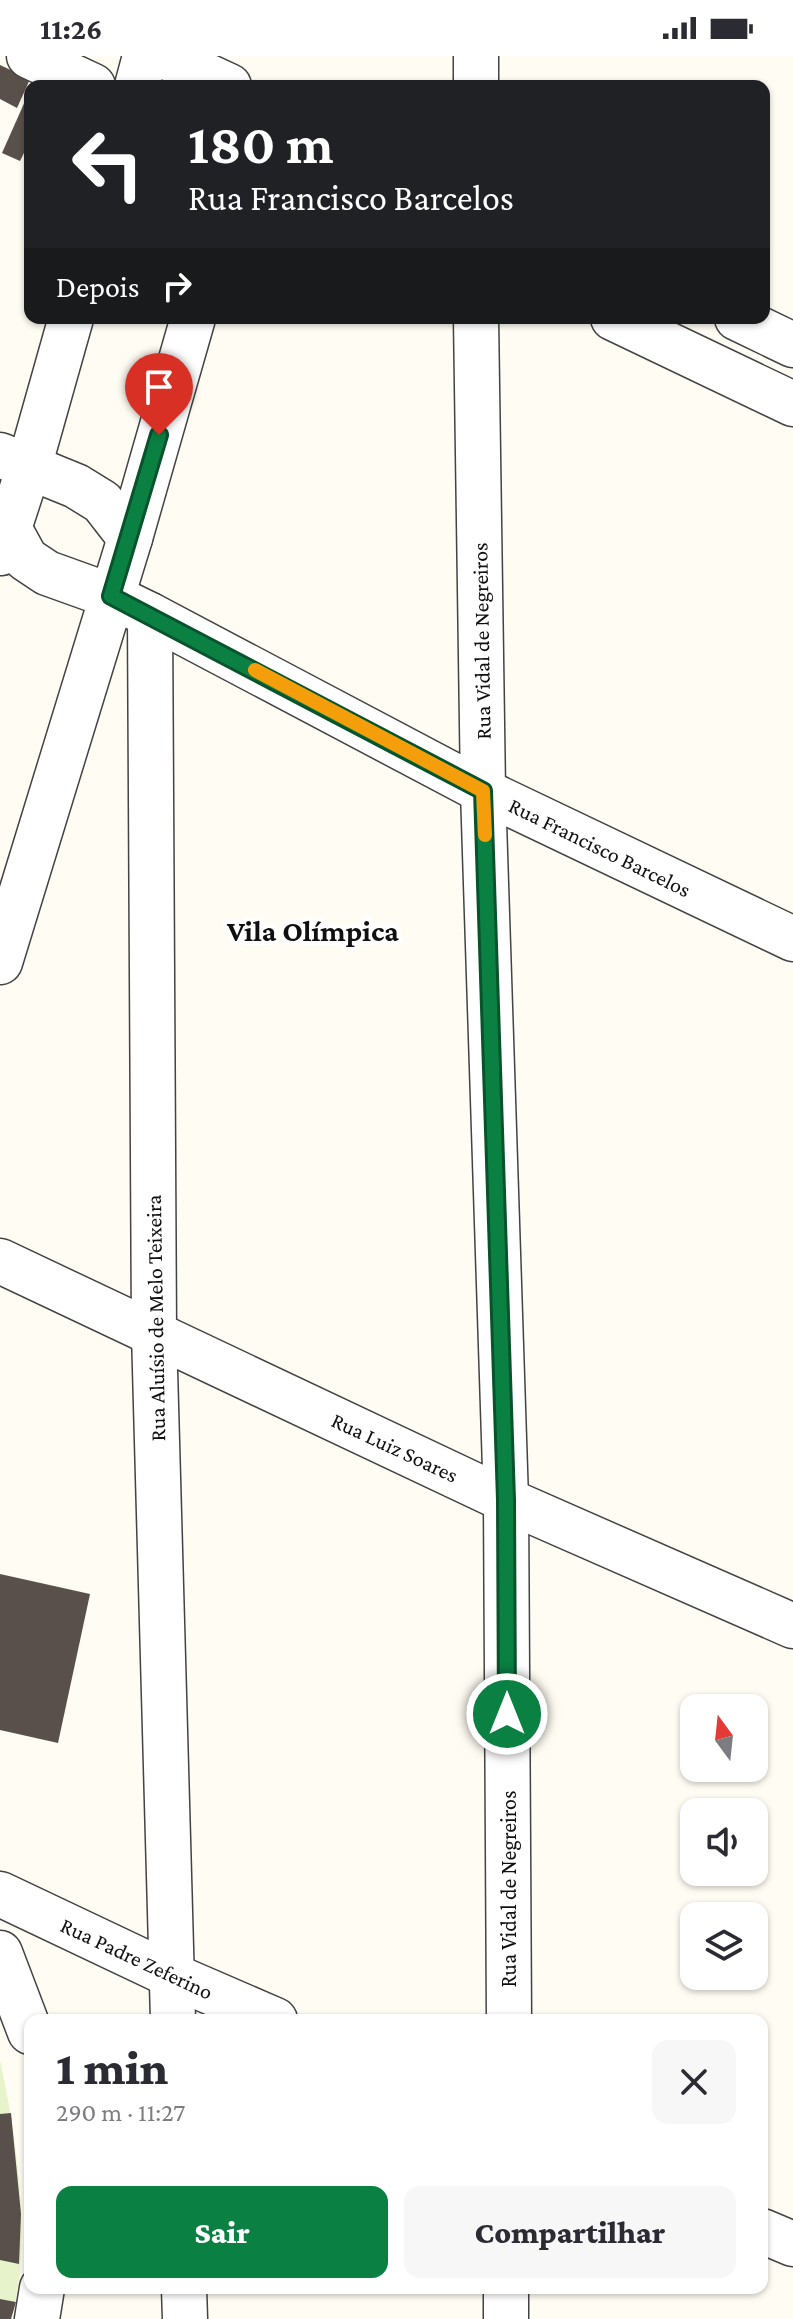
<!DOCTYPE html>
<html lang="pt">
<head>
<meta charset="utf-8">
<style>
  body { margin:0; font-family:"Crimson Pro",serif; background:#f7f7f7; color:#2b2b33; height:100vh; display:flex; flex-direction:column; font-size:30px; white-space:nowrap }
  * { box-sizing:border-box; margin:0 }
  p { font-size:26px; color:#7c7c81 }
  .icon { flex:none; width:44px; height:44px; fill:none; stroke:currentColor; stroke-width:2; stroke-linecap:round; stroke-linejoin:round }
  .map { position:relative; flex:1; overflow:hidden }
  .drawer { position:absolute; left:24px; top:1958px; width:744px; height:280px; display:flex; flex-direction:column; background:#fff; border-radius:16px; box-shadow:0 2px 6px #0004 }
  .drawer>* { flex:none }
  .top-card { position:absolute; left:24px; top:24px; width:746px; height:244px; border-radius:16px; box-shadow:0 2px 6px #0004; background:#202124; color:#fff; overflow:hidden }
  .needle { width:52px; rotate:345deg }
  .tools { position:absolute; left:680px; top:1638px; display:grid; gap:16px }
  .tools a { display:grid; place-items:center; width:88px; height:88px; border-radius:16px; background:#fff; box-shadow:0 2px 6px #0004; font-size:40px }
  .pin { position:absolute; display:grid; place-items:center; width:68px; height:68px; color:#fff; margin:-82px -34px; border-radius:50% 50% 50% 0; rotate:-45deg; box-shadow:0 0 8px #0007 }
  .pin .icon { rotate:45deg }
  .me { position:absolute; width:88px; margin:-44px; rotate:0deg; stroke-linejoin:round; filter:drop-shadow(0 0 6px #0008) }
  .turn { display:flex; align-items:center; gap:28px; height:168px; padding:0 32px; font-size:36px }
  .turn .icon { width:104px; height:104px; stroke-width:2.5 }
  .turn b { display:block; font-size:56px; line-height:68px }
  .then { display:flex; align-items:center; height:76px; padding:0 32px; background:#0003; gap:16px; font-size:30px }
  .round { display:grid; place-items:center; flex:none; width:84px; height:84px; border-radius:16px; background:#f7f7f7 }
  .summary { display:flex; align-items:center; justify-content:space-between; height:136px; padding:0 32px }
  h1 { font-size:48px; font-weight:800; line-height:60px }
  .cta { display:flex; gap:16px; margin-top:auto; padding:16px 32px }
  .cta a { flex:1; height:92px; border-radius:16px; background:#0b8043; color:#fff; font-size:32px; font-weight:800; line-height:92px; text-align:center }
  .cta a+a { background:#f7f7f7; color:#2b2b33 }
  .status { display:flex; justify-content:space-between; align-items:center; height:56px; padding:0 40px; background:#fff; direction:ltr }
  .status svg { height:22px; fill:currentColor }
  .map>svg:first-child { display:block }
  .pitch { fill:#e7f4cb }
  .building { fill:#5a504b }
  .lines { fill:none; stroke-linecap:round; stroke-linejoin:round }
  .minor-casing { stroke:#434343; stroke-width:47 }
  .minor { stroke:#fff; stroke-width:44 }
  .route-casing { stroke:#07532c; stroke-width:20 }
  .route { stroke:#0b8043; stroke-width:14 }
  .slow { stroke:#f59e0b; stroke-width:14 }
  .labels { text-anchor:middle; stroke-width:8; stroke-linejoin:round; paint-order:stroke }
  .street-label { font-size:22px; fill:#101010; stroke:#fff }
  .district-label { font-size:30px; font-weight:bold; fill:#101010; stroke:#fff }
</style>
</head>
<body>
<div class="status"><b>11:26</b><svg viewBox="0 0 49 12"><path d="M0 12V9h3v3zM5 12V6h3v6zM10 12V3h3v9zM15 12V0h3v12zM26 1h20v11H26zM47 4h2v5h-2z"/></svg></div>
<div class="map">
<svg width="793" height="2263" viewBox="0 0 793 2263">
  <rect width="100%" height="100%" fill="#fffcf3"/>
  <path class="pitch" d="M 0,2004 C 16,2079 33,2189 11,2263 L 0,2263 Z"/>
  <g class="building">
    <path d="M 0,9 L 30,23 L 17,52 L 0,43 Z"/>
    <path d="M 30,34 L 30,85 L 20,105 L 2,97 Z"/>
    <path d="M 0,1518 L 90,1538 L 58,1687 L 0,1674 Z"/>
    <path d="M 11,2057 L 21,2158 L 19,2208 L 0,2204 L 0,2058 Z"/>
    <path d="M 0,2243 L 16,2246 L 11,2263 L 0,2263 Z"/>
  </g>
  <g class="lines">
    <defs>
      <g id="minor">
        <path d="M 29,0 L 93,30"/>
        <path d="M 164,0 L 229,30"/>
        <path d="M 476,0 L 476,30"/>
        <path d="M 137,30 L 145,0"/>
        <path d="M 476,262 L 483,735 L 506,1444 L 509,1964"/>
        <path d="M 613,262 L 793,348"/>
        <path d="M 737,262 L 793,289"/>
        <path d="M 0,399 L 76,430 L 102,446 L 130,482"/>
        <path d="M 9,472 L 26,503 L 47,517 L 111,540 L 150,559 L 483,735 L 793,883"/>
        <path d="M 1,497 L 29,411 L 71,262"/>
        <path d="M 150,559 L 154,1277 L 173,1964"/>
        <path d="M 0,906 L 130,482 L 193,262"/>
        <path d="M 0,1205 L 506,1444 L 793,1570"/>
        <path d="M 0,1838 L 171,1919 L 275,1964"/>
        <path d="M 0,1897 L 30,1976"/>
        <path d="M 762,2175 L 793,2188"/>
        <path d="M 184,2232 L 185,2263"/>
        <path d="M 37,2263 L 42,2232"/>
        <path d="M 506,2263 L 506,2232"/>
      </g>
    </defs>
    <use href="#minor" class="minor-casing"/>
    <use href="#minor" class="minor"/>
  </g>
  <g class="lines">
    <defs>
      <path id="route" d="M 159,379 L 111,540 L 483,735 L 506,1444 L 507,1658"/>
    </defs>
    <use href="#route" class="route-casing"/>
    <use href="#route" class="route"/>
    <path class="slow" d="M 255,614 L 483,735 L 485,779"/>
  </g>
  <g class="labels">
    <g class="street-label">
      <text transform="translate(481 585) rotate(-91)" y="8">Rua Vidal de Negreiros</text>
      <text transform="translate(600 791) rotate(26)" y="8">Rua Francisco Barcelos</text>
      <text transform="translate(155 1262) rotate(-91)" y="8">Rua Aluísio de Melo Teixeira</text>
      <text transform="translate(395 1391) rotate(25)" y="8">Rua Luiz Soares</text>
      <text transform="translate(508 1833) rotate(-90)" y="8">Rua Vidal de Negreiros</text>
      <text transform="translate(137 1902) rotate(25)" y="8">Rua Padre Zeferino</text>
    </g>
    <g class="district-label">
      <text x="313" y="885">Vila Olímpica</text>
    </g>
  </g>
</svg>
<div class="tools">
<a><svg class="needle" viewBox="-14 -14 28 28"><path d="M0-13l5 13h-10z" fill="#e53935"/><path d="M0 13l5-13h-10z" fill="#7c7c81"/></svg></a>
<a><svg class="icon" aria-label="sound" viewBox="0 0 24 24"><path d="M4 9h4l5-4v14l-5-4H4zM17 9q2 3 0 6"/></svg></a>
<a><svg class="icon" aria-label="layers" viewBox="0 0 24 24"><path d="M12 4l9 5-9 5-9-5zM3 14l9 5 9-5"/></svg></a>
</div>
<div class="pin" style="left:159px;top:379px;background:#d93025"><svg class="icon" aria-label="arrive" viewBox="0 0 24 24"><path d="M6 21V4h12l-3 4 3 4H6"/></svg></div>
<svg class="me" style="left:507px;top:1658px" viewBox="-20 -20 40 40"><circle r="17" fill="#0b8043" stroke="#fff" stroke-width="3"/><path d="M0-11L8 9 0 5-8 9z" fill="#fff"/></svg>
<div class="top-card">
<div class="turn"><svg class="icon" aria-label="left" viewBox="0 0 24 24"><path d="M17 20v-9H6M10 6l-5 5 5 5"/></svg><div><b>180 m</b>Rua Francisco Barcelos</div></div>
<div class="then">Depois<svg class="icon" aria-label="right" viewBox="0 0 24 24"><path d="M7 20v-9h11M14 6l5 5-5 5"/></svg></div>
</div>
<section class="drawer">
<div class="summary"><div><h1>1 min</h1><p>290 m · 11:27</p></div><a class="round"><svg class="icon" aria-label="close" viewBox="0 0 24 24"><path d="M6 6l12 12M18 6L6 18"/></svg></a></div>
<div class="cta"><a>Sair</a><a>Compartilhar</a></div>
</section>
</div>
</body>
</html>
